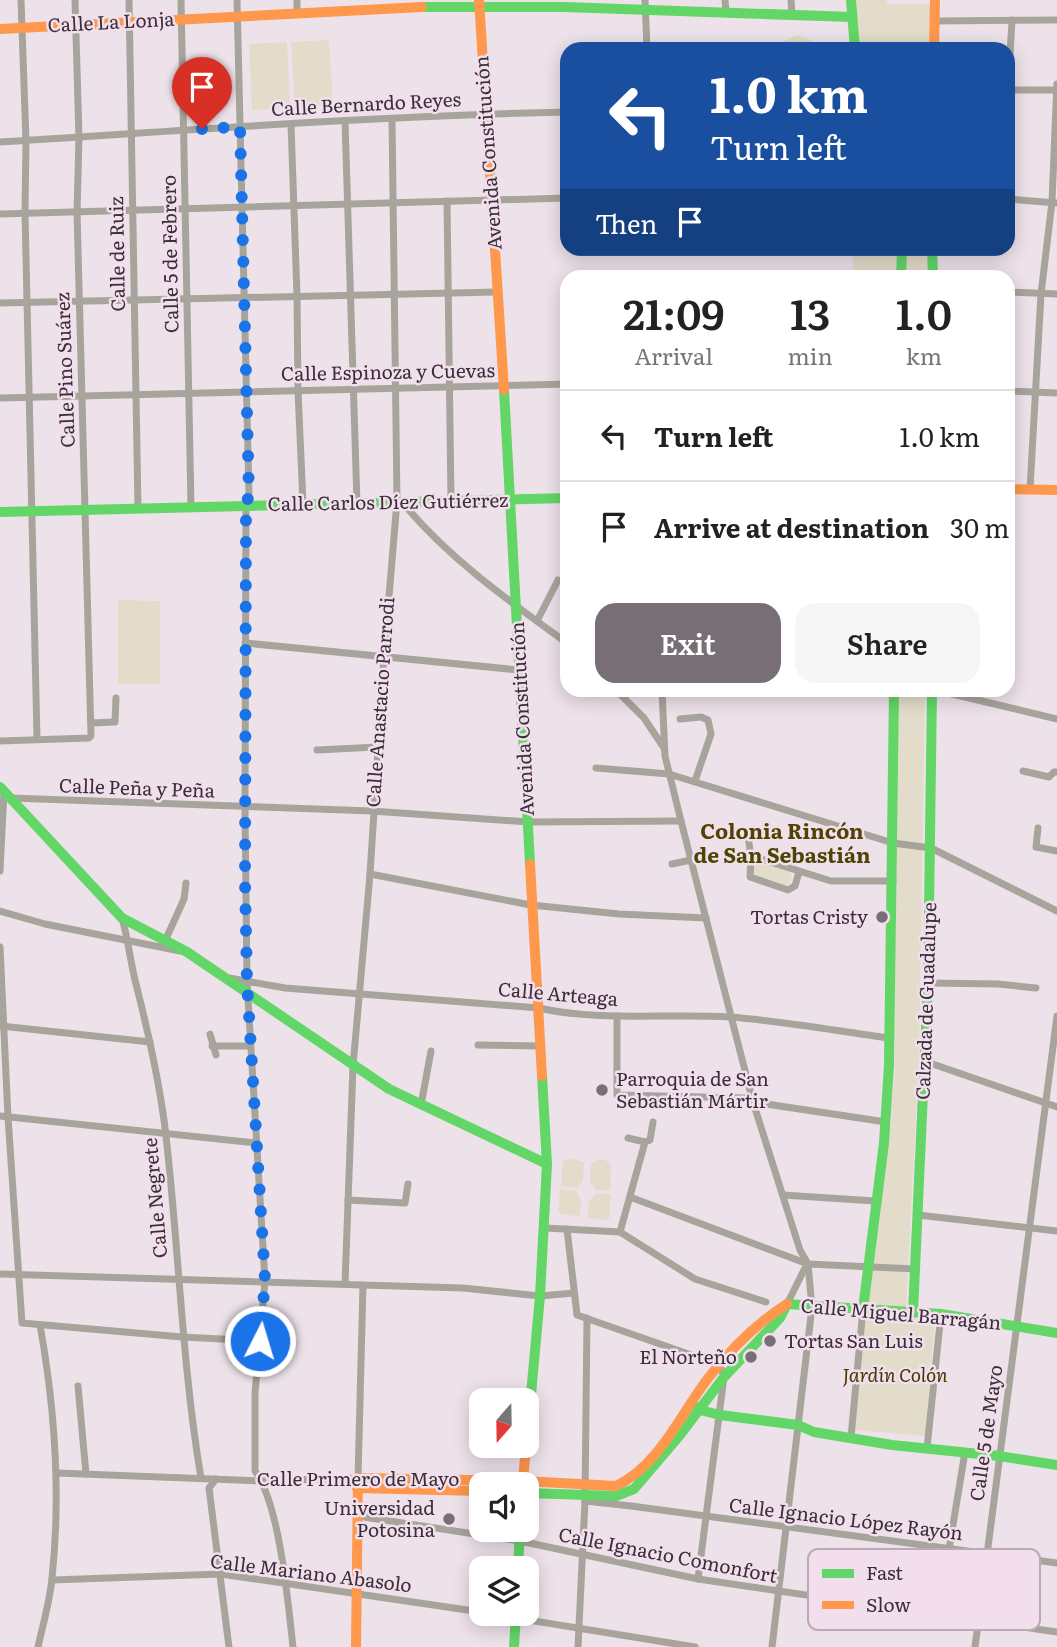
<!DOCTYPE html>
<html lang="en">
<head>
<meta charset="utf-8">
<style>
  body { margin:0; font-family:Literata,serif; background:#f6f6f6; color:#222; height:100vh; display:flex; flex-direction:column; font-size:26px; white-space:nowrap }
  * { box-sizing:border-box; margin:0 }
  p { font-size:23px; color:#767676 }
  .icon { flex:none; width:38px; height:38px; fill:none; stroke:currentColor; stroke-width:2; stroke-linecap:round; stroke-linejoin:round }
  .map { position:relative; flex:1; overflow:hidden }
  .details { position:absolute; left:560px; top:270px; width:455px; height:427px; display:flex; flex-direction:column; background:#fff; border-radius:21px; box-shadow:0 4px 18px #0003 }
  .details>* { flex:none }
  .banner { position:absolute; left:560px; top:42px; width:455px; height:214px; border-radius:21px; box-shadow:0 4px 18px #0003; background:#1a4fa0; color:#fff; overflow:hidden }
  .needle { width:46px; rotate:200deg }
  .tools { position:absolute; left:469px; top:1388px; display:grid; gap:14px }
  .tools a { display:grid; place-items:center; width:70px; height:70px; border-radius:14px; background:#fff; box-shadow:0 4px 18px #0003; font-size:35px }
  .pin { position:absolute; display:grid; place-items:center; width:60px; height:60px; color:#fff; margin:-72px -30px; border-radius:50% 50% 50% 0; rotate:-45deg; box-shadow:0 0 7px #0007 }
  .pin .icon { rotate:45deg }
  .me { position:absolute; width:77px; margin:-38px; rotate:5deg; stroke-linejoin:round; filter:drop-shadow(0 0 5px #0008) }
  .turn { display:flex; align-items:center; gap:24px; height:147px; padding:0 35px; font-size:32px }
  .turn .icon { width:91px; height:91px; stroke-width:2.5 }
  .turn b { display:block; font-size:49px; line-height:60px }
  .then { display:flex; align-items:center; height:66px; padding:0 35px; background:#0003; gap:14px; font-size:26px }
  .eta { display:flex; justify-content:space-evenly; align-items:center; height:119px; text-align:center }
  .eta b { font-size:42px; font-weight:600; line-height:49px }
  .button { display:flex; gap:14px; margin-top:auto; padding:14px 35px }
  .button a { flex:1; height:80px; border-radius:21px; background:#786e75; color:#fff; font-size:28px; font-weight:600; line-height:80px; text-align:center }
  .button a+a { background:#f6f6f6; color:#222 }
  ul { padding:0; list-style:none }
  li { display:flex; align-items:center; gap:21px; height:91px; padding:0 35px; border-top:2px solid #e0e0e0 }
  li div { flex:1 }
  li b { display:block; font-size:26px }
  li em { font-style:normal }
  .map>svg:first-child { display:block }
  .green { fill:#e4dcca }
  .lines { fill:none; stroke-linecap:round; stroke-linejoin:round }
  .street { stroke:#a7a59b; stroke-width:7 }
  .fast { stroke:#63d668; stroke-width:10 }
  .slow { stroke:#ff974d; stroke-width:10 }
  .route { stroke:#1a73e8; stroke-width:12; stroke-dasharray:0 21.6 }
  .poi-dot { fill:#786e75; stroke:#f2deec; stroke-width:2.5 }
  .labels { text-anchor:middle; stroke-width:5; stroke-linejoin:round; paint-order:stroke }
  .street-label { font-size:19px; fill:#383036; stroke:#f2deec }
  .poi-label { font-size:19px; fill:#383036; stroke:#f2deec; text-anchor:end }
  .park-label { font-size:19px; font-style:italic; fill:#3f3a02; stroke:#f2deec }
  .neighbourhood-label { font-size:21px; font-weight:bold; fill:#4c4502; stroke:#f2deec }
  .key { fill:#f2deec; stroke:#baaab5; stroke-width:2 }
  .key-label { font-size:19px; fill:#383036 }
</style>
</head>
<body>
<div class="map">
<svg width="1057" height="1647" viewBox="0 0 1057 1647">
  <rect width="100%" height="100%" fill="#eee2ea"/>
  <g class="green">
    <path d="M 854,0 L 887,0 L 887,4 L 932,4 L 931,49 L 859,49 Z"/>
    <path d="M 797,35 L 812,40 L 820,49 L 777,49 L 782,42 Z"/>
    <path d="M 329,40 L 333,105 L 295,107 L 291,42 Z"/>
    <path d="M 287,42 L 290,108 L 252,110 L 249,44 Z"/>
    <path d="M 853,249 L 896,249 L 896,276 L 854,276 Z"/>
    <path d="M 905,249 L 930,249 L 929,276 L 904,276 Z"/>
    <path d="M 118,600 L 160,601 L 160,684 L 118,684 Z"/>
    <path d="M 896,690 L 925,690 L 919,1055 L 906,1310 L 867,1308 L 868,1267 L 891,1123 L 895,1069 Z"/>
    <path d="M 759,861 L 787,871 L 792,876 L 789,884 L 784,886 L 752,875 L 752,863 Z"/>
    <path d="M 571,1158 L 584,1162 L 583,1181 L 577,1188 L 561,1186 L 563,1160 Z"/>
    <path d="M 598,1160 L 605,1160 L 611,1164 L 610,1190 L 596,1190 L 590,1181 L 591,1163 Z"/>
    <path d="M 560,1189 L 576,1191 L 581,1200 L 580,1217 L 558,1213 Z"/>
    <path d="M 596,1193 L 610,1194 L 610,1217 L 606,1220 L 587,1218 L 589,1201 Z"/>
    <path d="M 866,1314 L 935,1320 L 925,1436 L 855,1430 Z"/>
  </g>
  <g class="lines">
    <g class="street">
      <path d="M 21,0 L 26,141 L 25,213 L 37,739"/>
      <path d="M 129,0 L 138,508"/>
      <path d="M 181,0 L 191,507"/>
      <path d="M 237,0 L 249,495 L 246,505 L 245,808 L 247,982 L 265,1281 L 255,1393 L 255,1471 C 280,1505 288,1603 293,1647"/>
      <path d="M 297,0 L 297,12"/>
      <path d="M 645,0 L 647,49"/>
      <path d="M 725,0 L 726,12"/>
      <path d="M 791,0 L 792,14"/>
      <path d="M 934,21 L 1057,20"/>
      <path d="M 1008,90 L 1012,20"/>
      <path d="M 1008,90 L 1057,90"/>
      <path d="M 345,121 L 357,503"/>
      <path d="M 291,124 L 297,296 L 298,390 L 303,504"/>
      <path d="M 0,142 C 189,130 378,116 567,112"/>
      <path d="M 1008,199 L 1057,203"/>
      <path d="M 447,201 L 451,500"/>
      <path d="M 0,214 L 567,198"/>
      <path d="M 1008,292 L 1057,294"/>
      <path d="M 0,303 L 497,292"/>
      <path d="M 1008,391 L 1057,393"/>
      <path d="M 0,398 L 567,384"/>
      <path d="M 1030,489 L 1041,294 L 1052,202 L 1057,84"/>
      <path d="M 402,502 C 448,558 509,601 567,643"/>
      <path d="M 537,621 L 558,580"/>
      <path d="M 245,643 L 519,670"/>
      <path d="M 616,690 L 644,718 L 664,748"/>
      <path d="M 662,690 L 665,756 L 681,821 L 753,1102 L 800,1250 L 808,1264 L 812,1307 L 772,1647"/>
      <path d="M 932,692 L 948,693 L 1057,719"/>
      <path d="M 680,719 L 701,717 L 708,720 L 711,734 L 695,781"/>
      <path d="M 91,723 L 115,722 L 116,698"/>
      <path d="M 0,741 L 89,738 L 91,736 L 77,212 L 79,138 L 75,0"/>
      <path d="M 317,750 L 377,747"/>
      <path d="M 596,768 L 669,774 L 893,843 L 931,848 L 1057,911"/>
      <path d="M 1023,771 L 1049,777 L 1054,772 L 1057,772"/>
      <path d="M 11,798 L 372,811 L 528,822 L 681,821"/>
      <path d="M 1038,828 L 1036,847 L 1057,851"/>
      <path d="M 748,835 L 751,858 L 750,877 L 788,890 L 795,886 L 799,872"/>
      <path d="M 751,858 L 755,857 L 831,881 L 893,881"/>
      <path d="M 672,864 L 691,860"/>
      <path d="M 0,871 L 4,791"/>
      <path d="M 370,874 L 531,905 L 619,914 L 706,918"/>
      <path d="M 0,911 L 45,924 L 180,951"/>
      <path d="M 122,918 C 128,939 130,959 135,980 C 148,1031 160,1083 166,1136 C 179,1250 182,1365 201,1478"/>
      <path d="M 165,941 L 184,899 L 186,883"/>
      <path d="M 0,947 L 8,1117 L 22,1323 L 182,1337 L 260,1341"/>
      <path d="M 229,978 L 285,988 L 539,1008 C 601,1022 667,1013 730,1017 C 783,1021 837,1031 889,1038"/>
      <path d="M 928,983 L 998,984 L 1036,988"/>
      <path d="M 617,1016 L 617,1095 L 745,1098 L 753,1102 L 886,1122"/>
      <path d="M 1,1026 L 150,1042"/>
      <path d="M 210,1034 L 216,1055"/>
      <path d="M 478,1045 L 541,1046"/>
      <path d="M 212,1046 L 250,1046"/>
      <path d="M 924,1061 L 1057,1107"/>
      <path d="M 421,1105 L 431,1051"/>
      <path d="M 0,1116 L 257,1143"/>
      <path d="M 628,1138 L 645,1142"/>
      <path d="M 783,1195 L 875,1201"/>
      <path d="M 630,1197 L 808,1264 L 916,1269"/>
      <path d="M 348,1200 L 405,1203 L 408,1184"/>
      <path d="M 918,1215 L 1057,1231"/>
      <path d="M 545,1228 L 620,1232 L 695,1279 L 766,1302"/>
      <path d="M 567,1229 L 577,1315 L 720,1365 L 724,1377 L 698,1579"/>
      <path d="M 620,1232 L 645,1142 L 650,1140 L 653,1122"/>
      <path d="M 0,1274 L 463,1288 L 540,1296 L 574,1293"/>
      <path d="M 345,1284 L 353,1066 L 370,874 L 384,656 L 397,501 L 392,119"/>
      <path d="M 787,1304 L 807,1264"/>
      <path d="M 78,1386 L 86,1474"/>
      <path d="M 851,1437 L 863,1309"/>
      <path d="M 927,1448 L 941,1314"/>
      <path d="M 57,1473 L 262,1481 L 358,1478 L 363,1285"/>
      <path d="M 216,1479 L 209,1488 L 229,1647"/>
      <path d="M 585,1501 L 631,1506 L 1057,1563"/>
      <path d="M 357,1516 L 520,1541 L 698,1579 L 1057,1632"/>
      <path d="M 949,1549 L 965,1452"/>
      <path d="M 52,1580 L 221,1574 L 481,1612"/>
      <path d="M 491,1614 L 695,1647"/>
      <path d="M 38,1647 C 43,1624 50,1601 52,1578 C 61,1494 55,1409 40,1325"/>
      <path d="M 578,1647 L 585,1501 L 587,1318"/>
      <path d="M 975,1647 L 1057,1016"/>
    </g>
    <g class="fast">
      <path d="M 851,0 L 855,49"/>
      <path d="M 422,7 L 564,7 L 852,17"/>
      <path d="M 932,248 L 933,276"/>
      <path d="M 901,276 L 902,248"/>
      <path d="M 504,390 L 530,864"/>
      <path d="M 0,512 L 567,498"/>
      <path d="M 0,787 L 122,918 L 187,952 L 389,1089 L 547,1164"/>
      <path d="M 787,1304 L 941,1314 L 1057,1333"/>
      <path d="M 863,1309 L 884,1143 L 889,1065 L 894,690"/>
      <path d="M 913,1313 L 928,983 L 932,690"/>
      <path d="M 691,1404 L 700,1410 L 720,1415 L 798,1425 L 814,1432 L 892,1445 L 999,1456 L 1057,1465"/>
      <path d="M 527,1438 L 540,1296 L 547,1164 L 542,1076"/>
      <path d="M 527,1493 L 616,1496 L 634,1489 L 680,1435 L 724,1377 L 780,1318 L 787,1304"/>
      <path d="M 518,1568 L 520,1530"/>
      <path d="M 514,1647 L 516,1614"/>
    </g>
    <g class="slow">
      <path d="M 479,0 L 504,390"/>
      <path d="M 0,29 L 422,7"/>
      <path d="M 934,49 L 935,0"/>
      <path d="M 1008,489 L 1057,490"/>
      <path d="M 530,864 L 542,1076"/>
      <path d="M 523,1484 L 523,1481 L 616,1486 C 659,1466 681,1413 709,1377 C 731,1349 757,1323 787,1304"/>
      <path d="M 357,1488 L 481,1491"/>
      <path d="M 356,1647 L 358,1478 L 523,1481 L 526,1446"/>
    </g>
  </g>
  <g class="lines">
    <path class="route" d="M 202,129 L 240,127 L 249,495 L 246,505 L 245,881 L 247,982 L 265,1280 L 260,1341"/>
  </g>
  <g class="poi-dot">
    <circle cx="882" cy="917" r="7"/>
    <circle cx="602" cy="1090" r="7"/>
    <circle cx="770" cy="1341" r="7"/>
    <circle cx="751" cy="1357" r="7"/>
    <circle cx="449" cy="1519" r="7"/>
  </g>
  <g class="labels">
    <g class="street-label">
      <text transform="translate(111 22) rotate(-3)" y="7">Calle La Lonja</text>
      <text transform="translate(366 104) rotate(-3)" y="7">Calle Bernardo Reyes</text>
      <text transform="translate(488 153) rotate(-94)" y="7">Avenida Constitución</text>
      <text transform="translate(117 254) rotate(-91)" y="7">Calle de Ruiz</text>
      <text transform="translate(170 254) rotate(-91)" y="7">Calle 5 de Febrero</text>
      <text transform="translate(65 370) rotate(-92)" y="7">Calle Pino Suárez</text>
      <text transform="translate(388 372) rotate(-1)" y="7">Calle Espinoza y Cuevas</text>
      <text transform="translate(388 502) rotate(-1)" y="7">Calle Carlos Díez Gutiérrez</text>
      <text transform="translate(380 702) rotate(-86)" y="7">Calle Anastacio Parrodi</text>
      <text transform="translate(522 719) rotate(-93)" y="7">Avenida Constitución</text>
      <text transform="translate(137 788) rotate(2)" y="7">Calle Peña y Peña</text>
      <text transform="translate(558 994) rotate(5)" y="7">Calle Arteaga</text>
      <text transform="translate(926 1001) rotate(-88)" y="7">Calzada de Guadalupe</text>
      <text transform="translate(155 1198) rotate(-95)" y="7">Calle Negrete</text>
      <text transform="translate(901 1314) rotate(5)" y="7">Calle Miguel Barragán</text>
      <text transform="translate(986 1433) rotate(-82)" y="7">Calle 5 de Mayo</text>
      <text x="358" y="1486">Calle Primero de Mayo</text>
      <text transform="translate(846 1519) rotate(7)" y="7">Calle Ignacio López Rayón</text>
      <text transform="translate(668 1555) rotate(11)" y="7">Calle Ignacio Comonfort</text>
      <text transform="translate(311 1573) rotate(7)" y="7">Calle Mariano Abasolo</text>
    </g>
    <g class="poi-label">
      <text x="868" y="924">Tortas Cristy</text>
      <text x="616" y="1086" text-anchor="start">Parroquia de San<tspan x="616" dy="22">Sebastián Mártir</tspan></text>
      <text x="784" y="1348" text-anchor="start">Tortas San Luis</text>
      <text x="737" y="1364">El Norteño</text>
      <text x="435" y="1515">Universidad<tspan x="435" dy="22">Potosina</tspan></text>
    </g>
    <g class="park-label">
      <text x="895" y="1382">Jardín Colón</text>
    </g>
    <g class="neighbourhood-label">
      <text x="782" y="839">Colonia Rincón<tspan x="782" dy="24">de San Sebastián</tspan></text>
    </g>
  </g>
  <rect x="808" y="1549" width="232" height="81" rx="10" class="key"/>
  <rect x="822" y="1569" width="32" height="9" fill="#63d668"/>
  <rect x="822" y="1601" width="32" height="8" fill="#ff974d"/>
  <g class="key-label">
    <text x="866" y="1580">Fast</text>
    <text x="866" y="1612">Slow</text>
  </g>
</svg>
<div class="tools">
<a><svg class="needle" viewBox="-14 -14 28 28"><path d="M0-13l5 13h-10z" fill="#e53935"/><path d="M0 13l5-13h-10z" fill="#767676"/></svg></a>
<a><svg class="icon" aria-label="sound" viewBox="0 0 24 24"><path d="M4 9h4l5-4v14l-5-4H4zM17 9q2 3 0 6"/></svg></a>
<a><svg class="icon" aria-label="layers" viewBox="0 0 24 24"><path d="M12 4l9 5-9 5-9-5zM3 14l9 5 9-5"/></svg></a>
</div>
<div class="pin" style="left:202px;top:129px;background:#d93025"><svg class="icon" aria-label="arrive" viewBox="0 0 24 24"><path d="M6 21V4h12l-3 4 3 4H6"/></svg></div>
<svg class="me" style="left:260px;top:1341px" viewBox="-20 -20 40 40"><circle r="17" fill="#1a73e8" stroke="#fff" stroke-width="3"/><path d="M0-11L8 9 0 5-8 9z" fill="#fff"/></svg>
<div class="banner">
<div class="turn"><svg class="icon" aria-label="left" viewBox="0 0 24 24"><path d="M17 20v-9H6M10 6l-5 5 5 5"/></svg><div><b>1.0 km</b>Turn left</div></div>
<div class="then">Then<svg class="icon" aria-label="arrive" viewBox="0 0 24 24"><path d="M6 21V4h12l-3 4 3 4H6"/></svg></div>
</div>
<section class="details">
<div class="eta">
<div><b>21:09</b><p>Arrival</p></div>
<div><b>13</b><p>min</p></div>
<div><b>1.0</b><p>km</p></div>
</div>
<ul>
<li><svg class="icon" aria-label="left" viewBox="0 0 24 24"><path d="M17 20v-9H6M10 6l-5 5 5 5"/></svg><div><b>Turn left</b></div><em>1.0 km</em></li>
<li><svg class="icon" aria-label="arrive" viewBox="0 0 24 24"><path d="M6 21V4h12l-3 4 3 4H6"/></svg><div><b>Arrive at destination</b></div><em>30 m</em></li>
</ul>
<div class="button"><a>Exit</a><a>Share</a></div>
</section>
</div>
</body>
</html>
